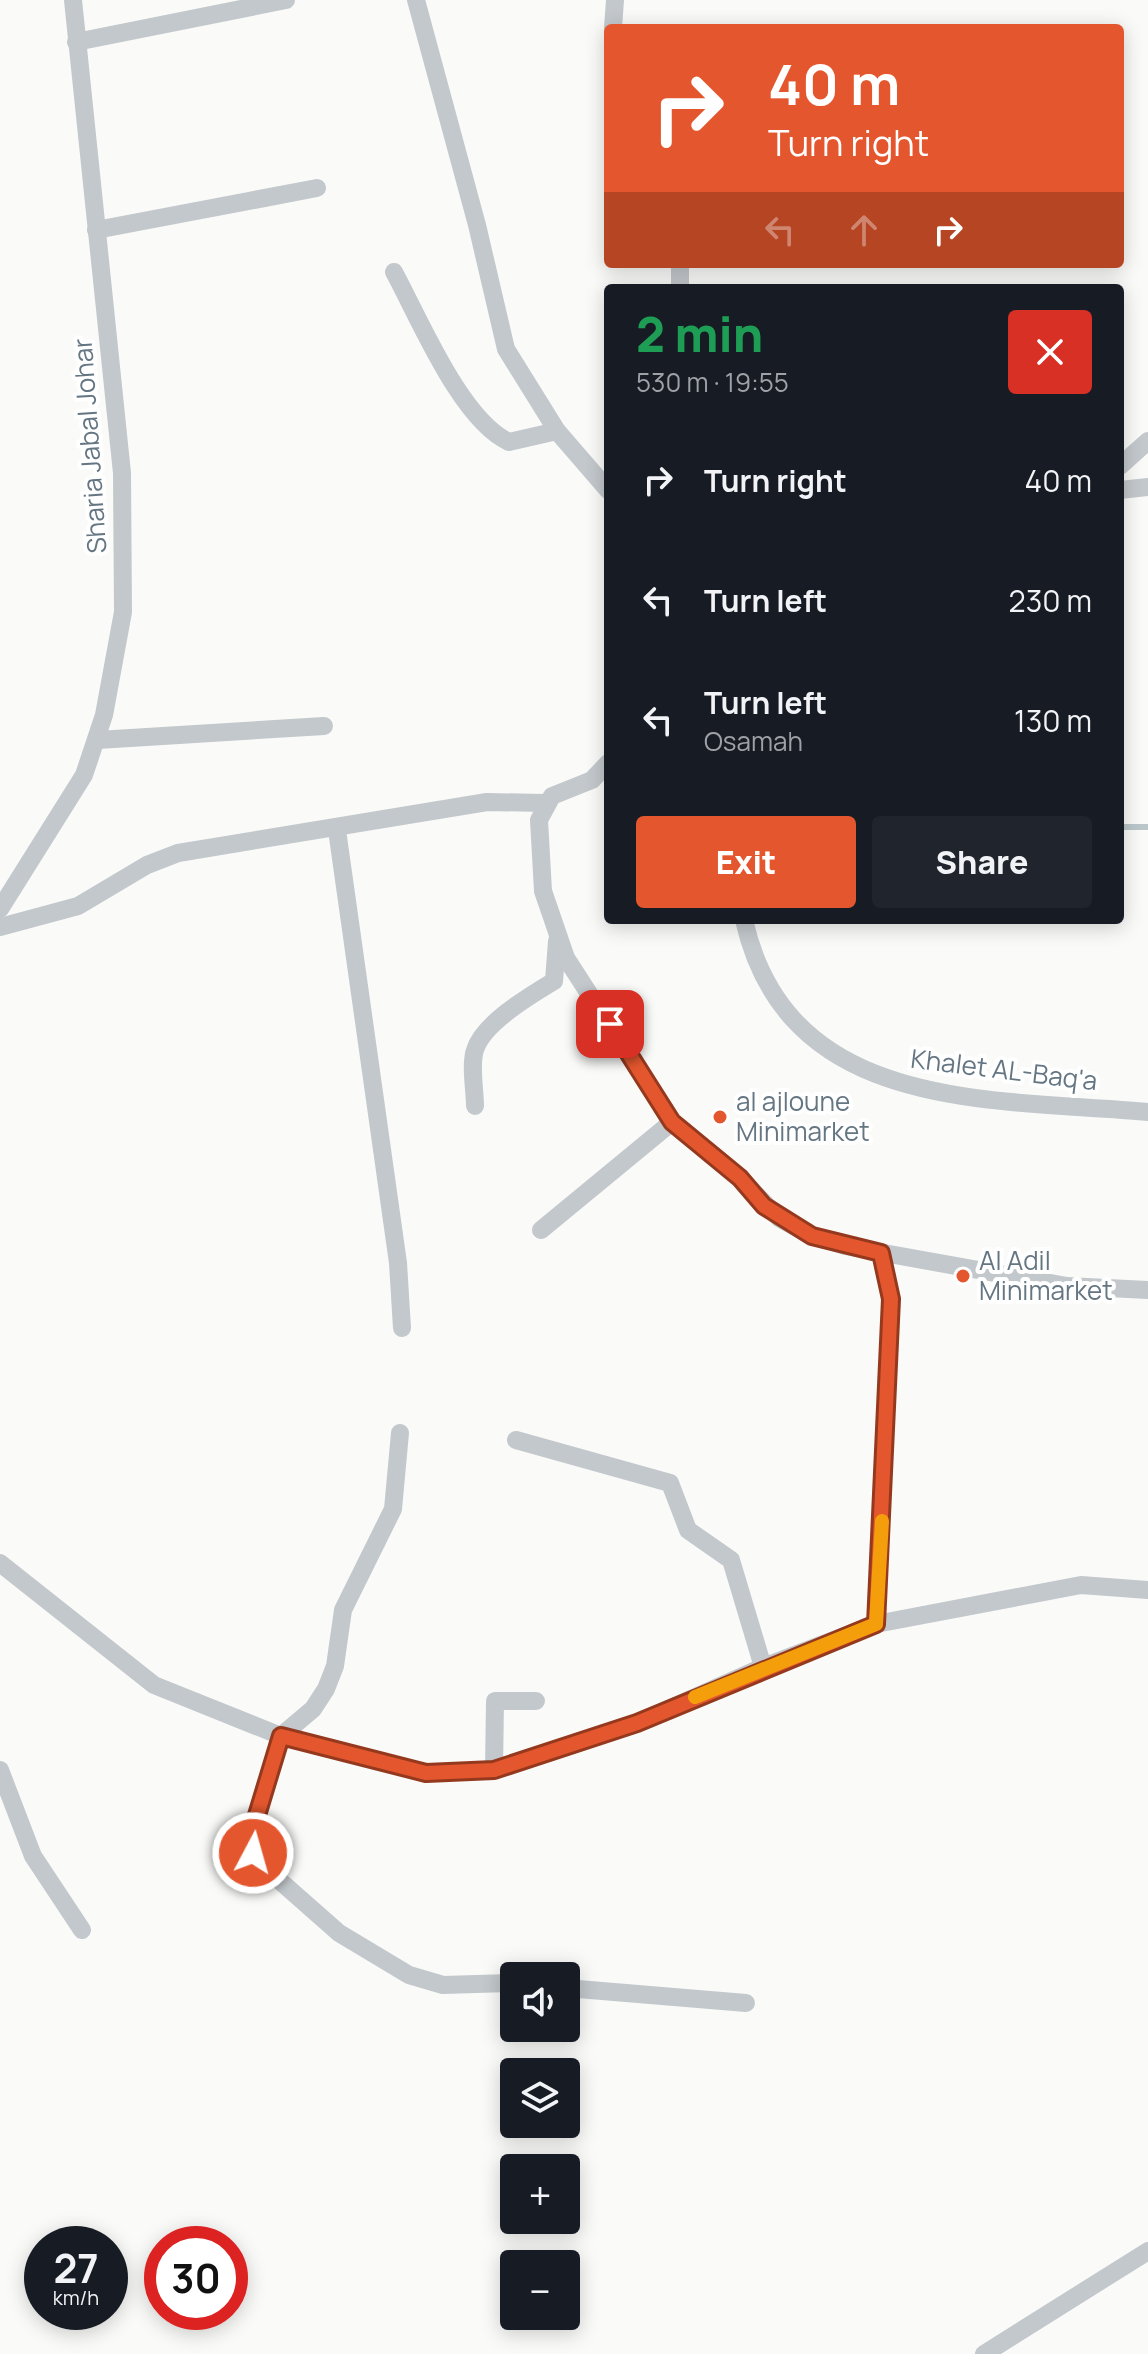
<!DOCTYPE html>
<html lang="en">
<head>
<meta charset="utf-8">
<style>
  body { margin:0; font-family:Manrope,sans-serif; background:#20242c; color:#f1f3f6; height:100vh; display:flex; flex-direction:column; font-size:30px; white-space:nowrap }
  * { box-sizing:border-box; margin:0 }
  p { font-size:26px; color:#9ea1a6 }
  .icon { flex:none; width:44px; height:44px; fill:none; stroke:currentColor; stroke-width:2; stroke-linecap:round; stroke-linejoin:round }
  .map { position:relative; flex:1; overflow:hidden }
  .sheet { position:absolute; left:604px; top:284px; width:520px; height:640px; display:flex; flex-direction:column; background:#171b24; border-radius:8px; box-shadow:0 4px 20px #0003 }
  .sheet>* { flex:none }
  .top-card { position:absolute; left:604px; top:24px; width:520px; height:244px; border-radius:8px; box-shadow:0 4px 20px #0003; background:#e4572e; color:#fff; overflow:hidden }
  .controls { position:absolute; left:500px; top:1962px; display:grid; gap:16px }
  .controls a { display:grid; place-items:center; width:80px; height:80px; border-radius:8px; background:#171b24; box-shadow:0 4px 20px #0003; font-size:40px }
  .speed { position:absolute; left:24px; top:2226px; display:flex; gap:16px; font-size:40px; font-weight:700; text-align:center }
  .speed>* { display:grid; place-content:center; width:104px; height:104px; border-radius:50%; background:#171b24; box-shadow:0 4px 20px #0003; line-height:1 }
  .speed small { font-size:20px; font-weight:400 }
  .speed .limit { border:12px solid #d22; background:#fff; color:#111 }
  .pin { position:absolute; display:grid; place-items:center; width:68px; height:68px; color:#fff; margin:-34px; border-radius:16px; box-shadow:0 4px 12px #0006 }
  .me { position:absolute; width:88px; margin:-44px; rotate:6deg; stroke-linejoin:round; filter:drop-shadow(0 0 6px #0008) }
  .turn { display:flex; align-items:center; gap:28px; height:168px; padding:0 32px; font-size:36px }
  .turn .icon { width:104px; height:104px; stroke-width:2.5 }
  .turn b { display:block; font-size:56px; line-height:68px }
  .lanes { display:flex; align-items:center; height:76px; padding:0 32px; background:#0003; justify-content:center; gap:40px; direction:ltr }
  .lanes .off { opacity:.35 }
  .round { display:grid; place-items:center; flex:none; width:84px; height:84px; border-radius:8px; background:#20242c }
  .summary { display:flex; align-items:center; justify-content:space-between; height:136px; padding:0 32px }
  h1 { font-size:48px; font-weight:800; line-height:60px; color:#1e9e55 }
  .action { display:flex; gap:16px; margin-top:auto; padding:16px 32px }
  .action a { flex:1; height:92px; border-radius:8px; background:#e4572e; color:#fff; font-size:32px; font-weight:800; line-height:92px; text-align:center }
  .action a+a { background:#20242c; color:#f1f3f6 }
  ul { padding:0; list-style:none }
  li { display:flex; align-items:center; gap:24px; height:120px; padding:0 32px }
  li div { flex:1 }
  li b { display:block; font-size:30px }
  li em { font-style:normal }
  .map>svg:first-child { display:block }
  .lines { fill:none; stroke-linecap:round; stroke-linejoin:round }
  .stream { stroke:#bbc7cb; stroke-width:6 }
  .minor { stroke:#c3c8cc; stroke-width:18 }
  .route-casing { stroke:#94391e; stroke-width:20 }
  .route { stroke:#e4572e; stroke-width:14 }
  .slow { stroke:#f59e0b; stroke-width:14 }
  .poi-dot { fill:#e4572e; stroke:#fff; stroke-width:3 }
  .labels { text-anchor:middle; stroke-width:8; stroke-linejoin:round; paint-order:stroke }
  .street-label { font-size:26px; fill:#657683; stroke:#fff }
  .poi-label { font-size:26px; fill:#657683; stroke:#fff; text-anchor:start }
</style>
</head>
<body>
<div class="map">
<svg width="1148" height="2354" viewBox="0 0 1148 2354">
  <rect width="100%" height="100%" fill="#fafaf8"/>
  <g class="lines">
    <path class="stream" d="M 1120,827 L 1148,827"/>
    <g class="minor">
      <path d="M 416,0 L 477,225 L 506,349 L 557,431 L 608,490"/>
      <path d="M 613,28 L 615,0"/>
      <path d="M 76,42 L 286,0"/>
      <path d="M 96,230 L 317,188"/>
      <path d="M 394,272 C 420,320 461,420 509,442 L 557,431"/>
      <path d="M 680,288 L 680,264"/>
      <path d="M 1120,466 L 1148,441"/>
      <path d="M 1120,490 L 1148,487"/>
      <path d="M 98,740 L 324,726"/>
      <path d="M 608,763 L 592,780 L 552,796 L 539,820 L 543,891 L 566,958 L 672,1122 L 740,1178 L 779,1218 L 812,1236 L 845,1246 L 1067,1286 L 1148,1290"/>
      <path d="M 337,830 L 398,1263 L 402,1328"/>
      <path d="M 0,909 L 84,775 L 104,715 L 123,612 L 122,473 L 73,0"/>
      <path d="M 744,920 C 788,1114 992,1098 1148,1112"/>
      <path d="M 0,927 L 78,906 L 147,865 L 178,853 L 487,802 L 545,803"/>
      <path d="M 475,1106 C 475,1090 470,1065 475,1050 C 483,1023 531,995 554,981 L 557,941"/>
      <path d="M 541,1230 L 672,1122"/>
      <path d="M 400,1433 L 393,1509 L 343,1610 L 335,1666 L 326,1689 L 313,1709 L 281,1736 L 253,1827 L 251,1847 L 263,1866 L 339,1933 L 409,1975 L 443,1985 L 514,1983"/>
      <path d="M 516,1440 L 670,1483 L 688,1530 L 731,1560 L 763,1667"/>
      <path d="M 0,1563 L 154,1685 L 281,1736 L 426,1773 L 494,1770 L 637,1723 L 763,1667 L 876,1624 L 1081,1585 L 1148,1590"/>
      <path d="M 876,1624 L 891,1299 L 881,1253"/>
      <path d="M 0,1770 L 33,1856 L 82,1930"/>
      <path d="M 494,1770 L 495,1701 L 536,1701"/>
      <path d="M 566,1988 L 746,2003"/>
      <path d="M 984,2354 L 1148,2251"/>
    </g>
  </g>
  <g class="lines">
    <defs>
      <path id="route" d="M 253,1853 L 251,1835 L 281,1736 L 426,1773 L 494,1770 L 637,1723 L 876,1624 L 891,1299 L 881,1253 L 812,1236 L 764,1206 L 740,1178 L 672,1122 L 610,1024"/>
    </defs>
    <use href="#route" class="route-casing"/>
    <use href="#route" class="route"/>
    <path class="slow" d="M 695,1697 L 876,1624 L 882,1521"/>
  </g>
  <g class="poi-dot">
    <circle cx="720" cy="1117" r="8"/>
    <circle cx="963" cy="1276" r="8"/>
  </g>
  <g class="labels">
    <g class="street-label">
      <text transform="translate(90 446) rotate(-94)" y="9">Sharia Jabal Johar</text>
      <text transform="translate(1004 1070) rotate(7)" y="9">Khalet AL-Baq'a</text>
    </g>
    <g class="poi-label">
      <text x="736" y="1111">al ajloune<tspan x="736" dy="30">Minimarket</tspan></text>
      <text x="979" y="1270">Al Adil<tspan x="979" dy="30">Minimarket</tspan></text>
    </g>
  </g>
</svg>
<div class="controls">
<a><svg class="icon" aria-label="sound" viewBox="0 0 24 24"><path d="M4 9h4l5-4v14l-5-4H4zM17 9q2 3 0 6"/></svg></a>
<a><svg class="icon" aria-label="layers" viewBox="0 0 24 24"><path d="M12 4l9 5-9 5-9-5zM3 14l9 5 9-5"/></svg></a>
<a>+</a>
<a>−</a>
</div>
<div class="speed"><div>27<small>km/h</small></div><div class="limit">30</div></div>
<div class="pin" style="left:610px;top:1024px;background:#d93025"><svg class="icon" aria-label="arrive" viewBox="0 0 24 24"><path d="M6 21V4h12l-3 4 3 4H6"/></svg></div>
<svg class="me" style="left:253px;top:1853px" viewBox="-20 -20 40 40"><circle r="17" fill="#e4572e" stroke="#fff" stroke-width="3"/><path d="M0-11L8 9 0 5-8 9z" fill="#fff"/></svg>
<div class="top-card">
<div class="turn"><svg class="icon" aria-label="right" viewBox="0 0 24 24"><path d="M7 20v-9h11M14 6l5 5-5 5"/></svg><div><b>40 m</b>Turn right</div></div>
<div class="lanes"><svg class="icon off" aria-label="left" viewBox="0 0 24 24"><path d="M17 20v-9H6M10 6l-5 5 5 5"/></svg><svg class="icon off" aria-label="ahead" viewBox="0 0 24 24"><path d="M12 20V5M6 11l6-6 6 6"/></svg><svg class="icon" aria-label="right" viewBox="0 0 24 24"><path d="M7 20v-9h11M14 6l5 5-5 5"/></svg></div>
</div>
<section class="sheet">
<div class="summary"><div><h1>2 min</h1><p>530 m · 19:55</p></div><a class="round" style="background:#d93025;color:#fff"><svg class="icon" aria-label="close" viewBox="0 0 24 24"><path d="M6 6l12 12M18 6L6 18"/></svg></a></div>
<ul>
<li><svg class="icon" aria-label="right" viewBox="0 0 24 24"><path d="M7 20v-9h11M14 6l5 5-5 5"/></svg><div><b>Turn right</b></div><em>40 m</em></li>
<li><svg class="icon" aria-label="left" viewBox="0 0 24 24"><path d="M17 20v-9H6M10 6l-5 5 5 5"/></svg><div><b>Turn left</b></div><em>230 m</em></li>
<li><svg class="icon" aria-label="left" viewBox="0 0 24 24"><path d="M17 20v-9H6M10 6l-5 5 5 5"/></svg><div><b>Turn left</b><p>Osamah</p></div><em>130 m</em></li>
</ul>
<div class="action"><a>Exit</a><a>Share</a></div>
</section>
</div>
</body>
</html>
